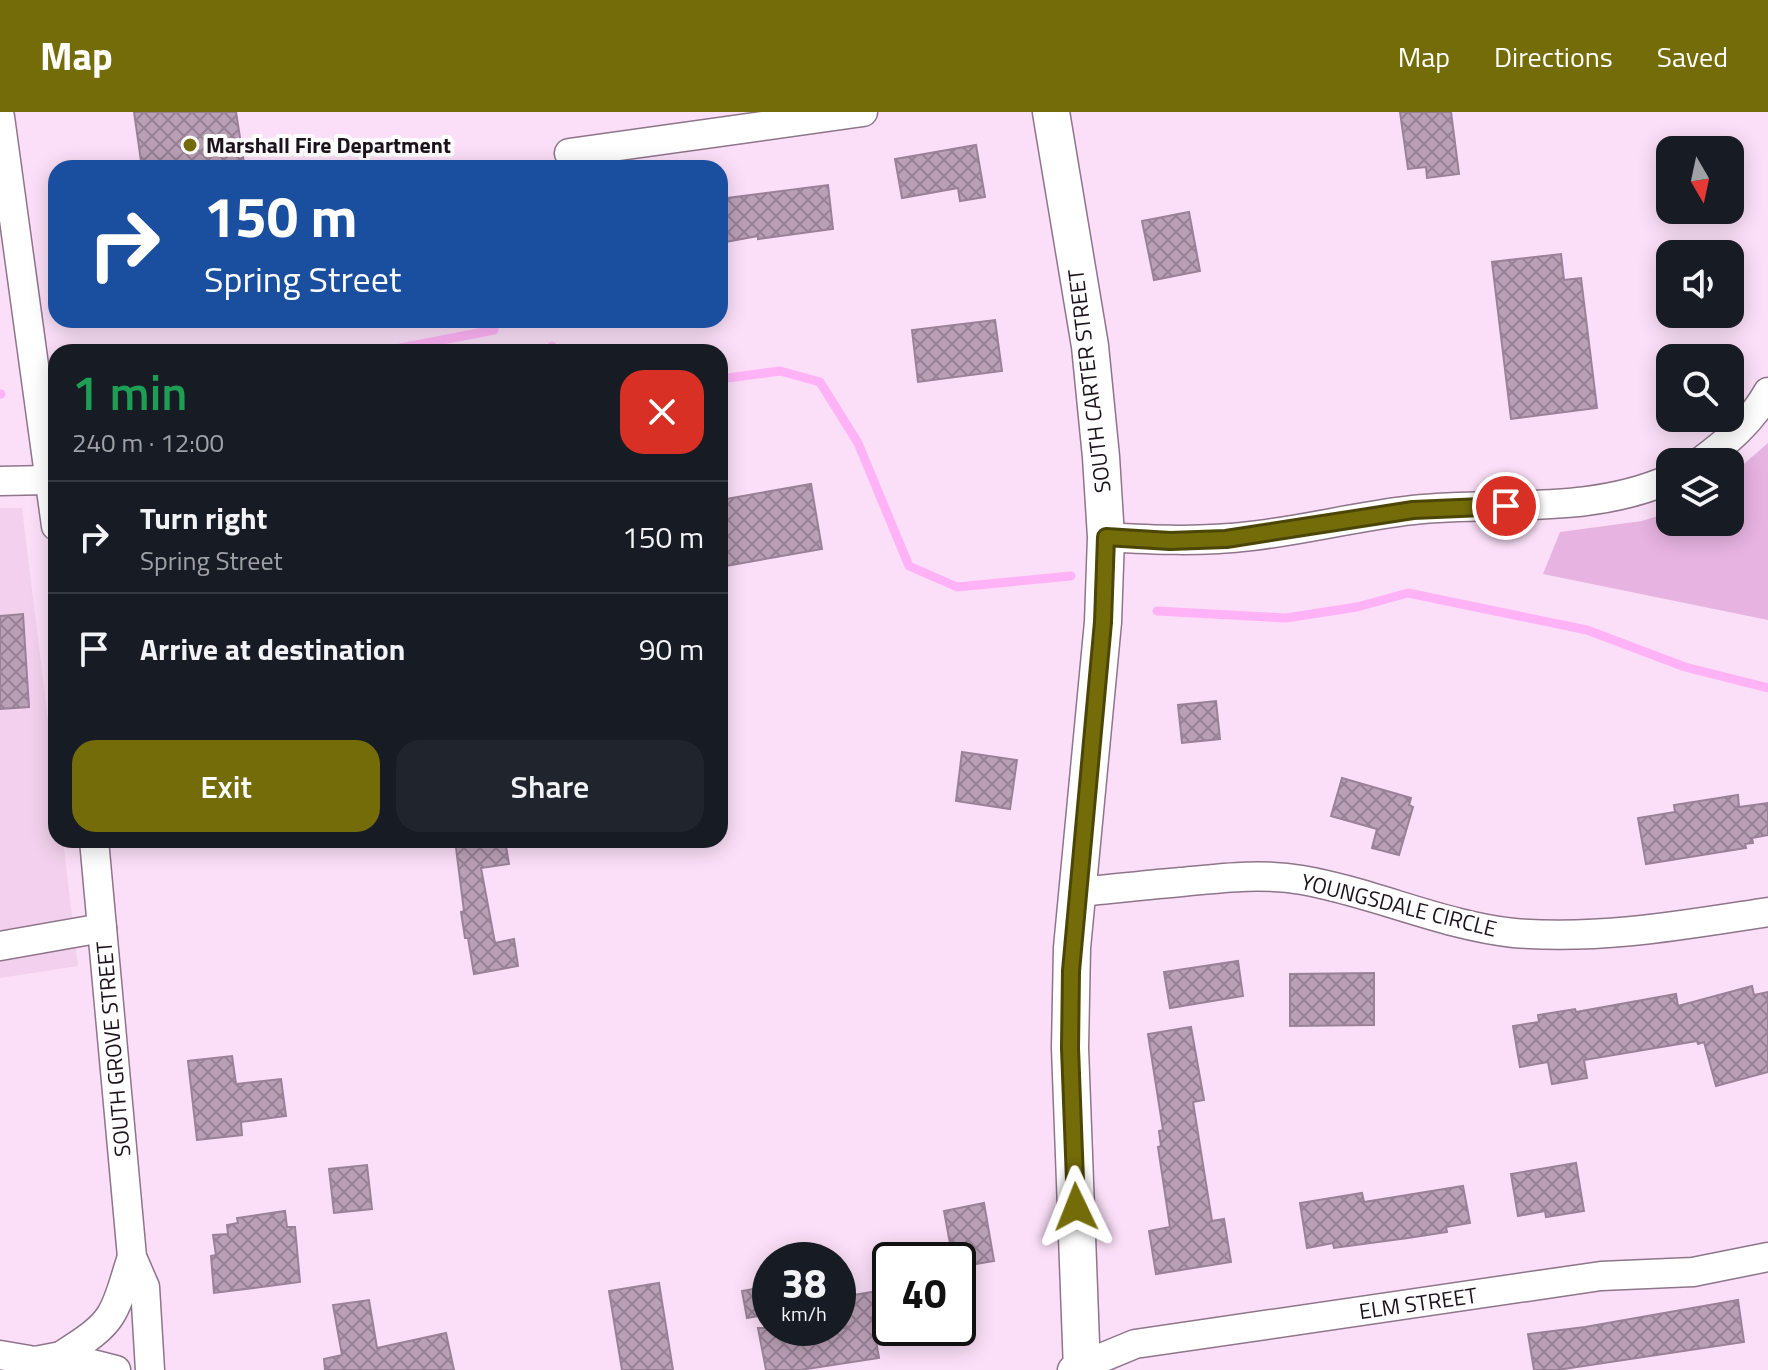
<!DOCTYPE html>
<html lang="en">
<head>
<meta charset="utf-8">
<style>
  body { margin:0; font-family:"Titillium Web",sans-serif; background:#20242c; color:#f1f3f6; height:100vh; display:flex; flex-direction:column; font-size:30px; white-space:nowrap }
  * { box-sizing:border-box; margin:0 }
  p { font-size:26px; color:#9ea1a6 }
  .icon { flex:none; width:44px; height:44px; fill:none; stroke:currentColor; stroke-width:2; stroke-linecap:round; stroke-linejoin:round }
  .map { position:relative; flex:1; overflow:hidden }
  .sheet { position:absolute; left:48px; top:232px; width:680px; height:504px; display:flex; flex-direction:column; background:#171b24; border-radius:24px; box-shadow:0 4px 20px #0003 }
  .sheet>* { flex:none }
  .guide { position:absolute; left:48px; top:48px; width:680px; height:168px; border-radius:24px; box-shadow:0 4px 20px #0003; background:#1a4fa0; color:#fff; overflow:hidden }
  .needle { width:52px; rotate:171deg }
  .buttons { position:absolute; left:1656px; top:24px; display:grid; gap:16px }
  .buttons a { display:grid; place-items:center; width:88px; height:88px; border-radius:16px; background:#171b24; box-shadow:0 4px 20px #0003; font-size:40px }
  .speed { position:absolute; left:752px; top:1130px; display:flex; gap:16px; font-size:40px; font-weight:700; text-align:center }
  .speed>* { display:grid; place-content:center; width:104px; height:104px; border-radius:50%; background:#171b24; box-shadow:0 4px 20px #0003; line-height:1 }
  .speed small { font-size:20px; font-weight:400 }
  .speed .limit { border:4px solid #111; border-radius:12px; background:#fff; color:#111 }
  .pin { position:absolute; display:grid; place-items:center; width:68px; height:68px; color:#fff; margin:-34px; border:4px solid #fff; border-radius:50%; box-shadow:0 2px 8px #0007 }
  .me { position:absolute; width:88px; margin:-44px; rotate:358deg; stroke-linejoin:round; filter:drop-shadow(0 0 6px #0008) }
  .turn { display:flex; align-items:center; gap:28px; height:168px; padding:0 24px; font-size:36px }
  .turn .icon { width:104px; height:104px; stroke-width:2.5 }
  .turn b { display:block; font-size:56px; line-height:68px }
  .round { display:grid; place-items:center; flex:none; width:84px; height:84px; border-radius:24px; background:#20242c }
  .headline { display:flex; align-items:center; justify-content:space-between; height:136px; padding:0 24px }
  h1 { font-size:48px; font-weight:600; line-height:60px; color:#1e9e55 }
  .action { display:flex; gap:16px; margin-top:auto; padding:16px 24px }
  .action a { flex:1; height:92px; border-radius:24px; background:#746c08; color:#fff; font-size:32px; font-weight:600; line-height:92px; text-align:center }
  .action a+a { background:#20242c; color:#f1f3f6 }
  ul { padding:0; list-style:none }
  li { display:flex; align-items:center; gap:24px; height:112px; padding:0 24px; border-top:2px solid #363941 }
  li div { flex:1 }
  li b { display:block; font-size:30px }
  li em { font-style:normal }
  header { display:flex; align-items:center; gap:48px; box-sizing:border-box; height:112px; padding:0 40px; background:#746c08; color:#fff }
  header strong { font-size:38px }
  nav { display:flex; gap:44px; margin-inline-start:auto; font-size:28px }
  .map>svg:first-child { display:block }
  .built { fill:#f3d1ee }
  .park { fill:#e7b3e1 }
  .lines { fill:none; stroke-linecap:round; stroke-linejoin:round }
  .stream { stroke:#ffb3f6; stroke-width:9 }
  .building { fill:url(#building-cross-hatch); stroke:#9a8197; stroke-width:2 }
  .minor-casing { stroke:#8e758b; stroke-width:31 }
  .tertiary-casing { stroke:#8e758b; stroke-width:39 }
  .minor { stroke:#fff; stroke-width:28 }
  .tertiary { stroke:#fff; stroke-width:36 }
  .route-casing { stroke:#4b4605; stroke-width:20 }
  .route { stroke:#746c08; stroke-width:14 }
  .poi-dot { fill:#746c08; stroke:#fff; stroke-width:3 }
  .labels { text-anchor:middle; stroke-width:8; stroke-linejoin:round; paint-order:stroke }
  .poi-label { font-size:22px; font-weight:bold; fill:#1d131c; stroke:#fff; text-anchor:start }
  .street-label { font-size:22px; fill:#1d131c; stroke:#fff }
</style>
</head>
<body>
<header>
<strong>Map</strong>
<nav><a>Map</a><a>Directions</a><a>Saved</a></nav>
</header>
<div class="map">
<svg width="1768" height="1258" viewBox="0 0 1768 1258">
  <defs>
    <pattern id="building-cross-hatch" width="8" height="8" patternUnits="userSpaceOnUse" patternTransform="scale(2)"><rect width="8" height="8" fill="#baa0b7"/><path d="M0 0l8 8M0 8l8-8" fill="none" stroke="#978194"/></pattern>
  </defs>
  <rect width="100%" height="100%" fill="#fbdff8"/>
  <path class="built" d="M 0,396 L 22,396 L 56,673 L 56,728 L 63,728 L 78,854 L 0,866 Z"/>
  <path class="park" d="M 1768,331 L 1768,508 L 1543,462 L 1560,420 L 1642,409 L 1670,400 L 1670,410 L 1730,410 L 1730,364 Z"/>
  <g class="lines">
    <g class="stream">
      <path d="M 552,234 L 555,240"/>
      <path d="M 380,240 L 494,218"/>
      <path d="M 720,267 L 780,259 L 820,270 L 858,331 L 909,454 L 957,475 L 1071,464"/>
      <path d="M 0,282 L 1,282"/>
      <path d="M 1157,499 L 1286,506 L 1357,495 L 1408,481 L 1587,518 L 1685,555 L 1768,576"/>
    </g>
  </g>
  <g class="building">
    <path d="M 134,0 L 236,0 L 244,51 L 207,56 L 142,56 Z"/>
    <path d="M 1400,0 L 1451,0 L 1459,62 L 1427,66 L 1426,55 L 1408,57 Z"/>
    <path d="M 976,33 L 985,85 L 960,89 L 958,76 L 902,86 L 895,47 Z"/>
    <path d="M 828,73 L 833,117 L 758,127 L 758,124 L 720,131 L 720,87 Z"/>
    <path d="M 1189,100 L 1200,159 L 1154,168 L 1142,109 Z"/>
    <path d="M 1561,142 L 1564,168 L 1581,166 L 1597,296 L 1511,307 L 1492,150 Z"/>
    <path d="M 995,208 L 1002,259 L 918,270 L 912,218 Z"/>
    <path d="M 811,372 L 822,437 L 720,455 L 720,388 Z"/>
    <path d="M 23,502 L 29,595 L 0,597 L 0,504 Z"/>
    <path d="M 1216,589 L 1220,627 L 1182,631 L 1178,593 Z"/>
    <path d="M 962,640 L 1017,648 L 1010,697 L 956,689 Z"/>
    <path d="M 1342,666 L 1411,686 L 1409,693 L 1413,695 L 1399,743 L 1372,736 L 1377,717 L 1331,704 Z"/>
    <path d="M 1738,683 L 1739,695 L 1768,691 L 1768,723 L 1752,726 L 1753,731 L 1745,732 L 1746,736 L 1646,752 L 1638,706 L 1675,700 L 1674,693 Z"/>
    <path d="M 455,728 L 505,728 L 509,752 L 481,756 L 495,831 L 514,827 L 518,854 L 474,862 L 468,826 L 465,826 L 461,800 L 464,799 Z"/>
    <path d="M 1238,849 L 1243,884 L 1170,896 L 1164,860 Z"/>
    <path d="M 1374,861 L 1374,913 L 1290,914 L 1290,862 Z"/>
    <path d="M 1752,874 L 1754,883 L 1768,880 L 1768,960 L 1716,974 L 1704,930 L 1698,932 L 1697,929 L 1584,948 L 1587,966 L 1552,972 L 1548,950 L 1520,955 L 1513,914 L 1539,910 L 1538,903 L 1575,897 L 1576,900 L 1676,882 L 1678,894 Z"/>
    <path d="M 1191,915 L 1204,988 L 1193,990 L 1212,1109 L 1224,1107 L 1231,1150 L 1156,1162 L 1149,1119 L 1170,1115 L 1158,1035 L 1161,1034 L 1159,1019 L 1163,1018 L 1148,922 Z"/>
    <path d="M 232,944 L 236,972 L 281,967 L 286,1004 L 241,1010 L 242,1023 L 197,1028 L 188,949 Z"/>
    <path d="M 1576,1051 L 1584,1099 L 1546,1105 L 1545,1099 L 1518,1104 L 1511,1062 Z"/>
    <path d="M 367,1053 L 372,1097 L 334,1101 L 329,1057 Z"/>
    <path d="M 1463,1074 L 1470,1111 L 1446,1115 L 1447,1120 L 1408,1126 L 1334,1136 L 1333,1131 L 1307,1136 L 1300,1091 L 1362,1081 L 1364,1090 Z"/>
    <path d="M 984,1091 L 994,1149 L 958,1155 L 958,1148 L 953,1148 L 944,1099 Z"/>
    <path d="M 285,1099 L 287,1115 L 295,1115 L 300,1170 L 214,1181 L 211,1144 L 216,1143 L 213,1123 L 228,1122 L 227,1113 L 238,1111 L 237,1106 Z"/>
    <path d="M 659,1171 L 673,1258 L 622,1258 L 609,1179 Z"/>
    <path d="M 770,1174 L 770,1202 L 747,1206 L 742,1179 Z"/>
    <path d="M 890,1177 L 890,1202 L 872,1205 L 879,1246 L 800,1258 L 766,1258 L 758,1216 L 846,1216 L 841,1185 Z"/>
    <path d="M 369,1188 L 377,1236 L 446,1221 L 454,1258 L 325,1258 L 324,1247 L 342,1243 L 333,1193 Z"/>
    <path d="M 1738,1188 L 1744,1230 L 1557,1258 L 1534,1258 L 1528,1222 L 1585,1215 Z"/>
  </g>
  <g class="lines">
    <defs>
      <g id="minor">
        <path d="M 0,5 L 56,414"/>
        <path d="M 569,41 L 863,0"/>
        <path d="M 1700,350 C 1727,330 1752,309 1768,280"/>
        <path d="M 0,369 L 49,368"/>
        <path d="M 1106,425 C 1154,428 1202,430 1251,424 C 1305,418 1358,404 1413,398 C 1500,389 1588,403 1670,367"/>
        <path d="M 94,728 L 132,1145 L 145,1175 L 150,1258"/>
        <path d="M 1078,780 C 1112,777 1146,773 1181,770 C 1222,766 1261,761 1302,768 C 1372,780 1444,814 1514,821 C 1601,828 1683,813 1768,800"/>
        <path d="M 0,834 L 102,816"/>
        <path d="M 0,1243 L 35,1249 L 61,1244 L 116,1258"/>
        <path d="M 61,1244 C 77,1233 99,1221 110,1204 C 121,1187 125,1164 132,1145"/>
        <path d="M 1072,1258 L 1135,1232 L 1601,1164 L 1693,1160 L 1768,1145"/>
      </g>
      <path id="tertiary" d="M 1051,0 L 1090,234 L 1101,345 L 1106,425 L 1103,510 L 1072,836 L 1070,936 L 1082,1258"/>
    </defs>
    <use href="#minor" class="minor-casing"/>
    <use href="#tertiary" class="tertiary-casing"/>
    <use href="#minor" class="minor"/>
    <use href="#tertiary" class="tertiary"/>
  </g>
  <g class="lines">
    <defs>
      <path id="route" d="M 1076,1095 L 1070,936 L 1071,859 L 1103,510 L 1106,425 L 1170,429 L 1226,427 L 1413,398 L 1506,394"/>
    </defs>
    <use href="#route" class="route-casing"/>
    <use href="#route" class="route"/>
  </g>
  <circle class="poi-dot" cx="190" cy="33" r="8"/>
  <g class="labels">
    <g class="poi-label">
      <text x="206" y="41">Marshall Fire Department</text>
    </g>
    <g class="street-label">
      <text transform="translate(1089 269) rotate(-97)" y="8">SOUTH CARTER STREET</text>
      <text transform="translate(1399 793) rotate(14)" y="8">YOUNGSDALE CIRCLE</text>
      <text transform="translate(113 937) rotate(-95)" y="8">SOUTH GROVE STREET</text>
      <text transform="translate(1418 1191) rotate(-8)" y="8">ELM STREET</text>
    </g>
  </g>
</svg>
<div class="buttons">
<a><svg class="needle" viewBox="-14 -14 28 28"><path d="M0-13l5 13h-10z" fill="#e53935"/><path d="M0 13l5-13h-10z" fill="#9ea1a6"/></svg></a>
<a><svg class="icon" aria-label="sound" viewBox="0 0 24 24"><path d="M4 9h4l5-4v14l-5-4H4zM17 9q2 3 0 6"/></svg></a>
<a><svg class="icon" aria-label="search" viewBox="0 0 24 24"><circle cx="10" cy="10" r="6"/><path d="M15 15l6 6"/></svg></a>
<a><svg class="icon" aria-label="layers" viewBox="0 0 24 24"><path d="M12 4l9 5-9 5-9-5zM3 14l9 5 9-5"/></svg></a>
</div>
<div class="speed"><div>38<small>km/h</small></div><div class="limit">40</div></div>
<div class="pin" style="left:1506px;top:394px;background:#d93025"><svg class="icon" aria-label="arrive" viewBox="0 0 24 24"><path d="M6 21V4h12l-3 4 3 4H6"/></svg></div>
<svg class="me" style="left:1076px;top:1095px" viewBox="-20 -20 40 40"><path d="M0-17L14 15 0 8-14 15z" fill="#746c08" stroke="#fff" stroke-width="4"/></svg>
<div class="guide">
<div class="turn"><svg class="icon" aria-label="right" viewBox="0 0 24 24"><path d="M7 20v-9h11M14 6l5 5-5 5"/></svg><div><b>150 m</b>Spring Street</div></div>
</div>
<section class="sheet">
<div class="headline"><div><h1>1 min</h1><p>240 m · 12:00</p></div><a class="round" style="background:#d93025;color:#fff"><svg class="icon" aria-label="close" viewBox="0 0 24 24"><path d="M6 6l12 12M18 6L6 18"/></svg></a></div>
<ul>
<li><svg class="icon" aria-label="right" viewBox="0 0 24 24"><path d="M7 20v-9h11M14 6l5 5-5 5"/></svg><div><b>Turn right</b><p>Spring Street</p></div><em>150 m</em></li>
<li><svg class="icon" aria-label="arrive" viewBox="0 0 24 24"><path d="M6 21V4h12l-3 4 3 4H6"/></svg><div><b>Arrive at destination</b></div><em>90 m</em></li>
</ul>
<div class="action"><a>Exit</a><a>Share</a></div>
</section>
</div>
</body>
</html>
